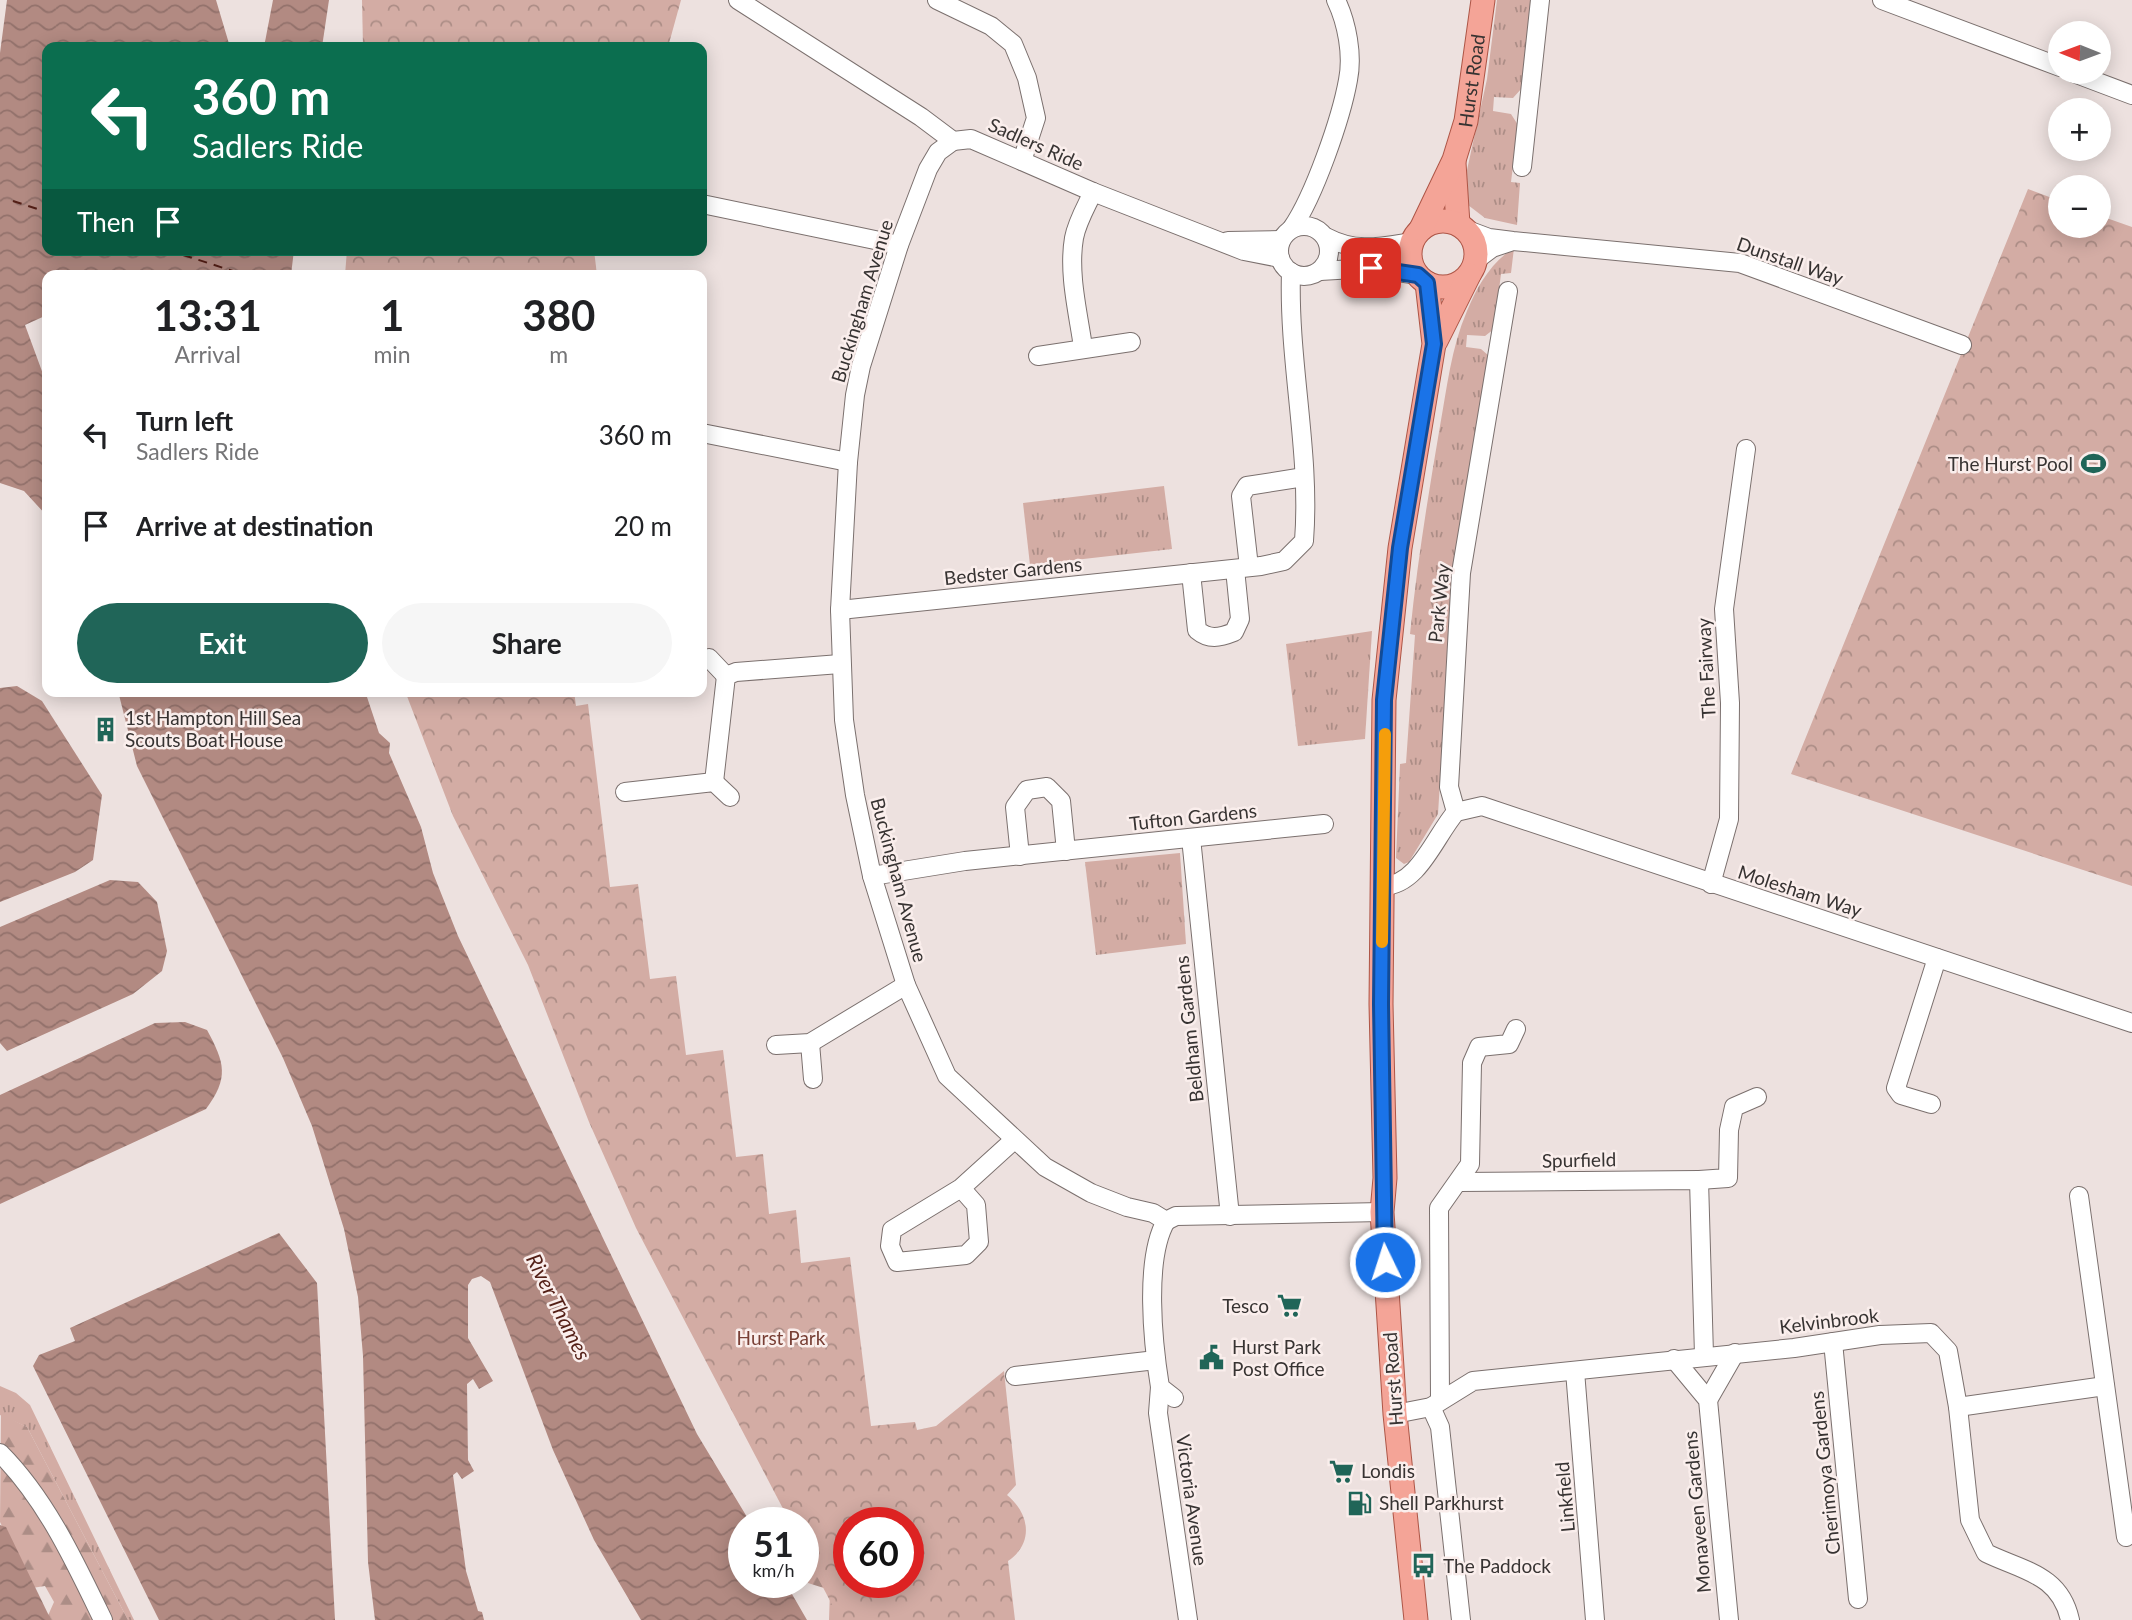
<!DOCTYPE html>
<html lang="en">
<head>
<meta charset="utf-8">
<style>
  body { margin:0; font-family:Lato,sans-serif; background:#f6f6f6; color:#202124; height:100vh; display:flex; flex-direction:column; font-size:26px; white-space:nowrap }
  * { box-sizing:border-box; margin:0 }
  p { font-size:23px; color:#757577 }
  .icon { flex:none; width:38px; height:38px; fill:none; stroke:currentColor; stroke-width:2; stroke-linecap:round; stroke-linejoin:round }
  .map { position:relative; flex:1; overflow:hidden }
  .drawer { position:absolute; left:42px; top:270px; width:665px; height:427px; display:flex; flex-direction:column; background:#fff; border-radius:14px; box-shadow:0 4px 18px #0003 }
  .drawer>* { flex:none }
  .guide { position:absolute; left:42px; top:42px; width:665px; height:214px; border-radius:14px; box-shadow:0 4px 18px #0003; background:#0b6e4f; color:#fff; overflow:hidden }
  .needle { width:46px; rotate:271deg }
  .controls { position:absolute; left:2048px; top:21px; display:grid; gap:14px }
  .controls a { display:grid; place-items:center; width:63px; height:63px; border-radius:50%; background:#fff; box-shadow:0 4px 18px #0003; font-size:35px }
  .speed { position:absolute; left:728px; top:1507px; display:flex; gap:14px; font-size:35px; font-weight:700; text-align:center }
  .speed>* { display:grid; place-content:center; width:91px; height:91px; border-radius:50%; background:#fff; box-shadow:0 4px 18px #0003; line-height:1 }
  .speed small { font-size:18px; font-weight:400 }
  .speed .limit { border:10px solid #d22; background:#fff; color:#111 }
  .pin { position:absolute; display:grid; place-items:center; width:60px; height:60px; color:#fff; margin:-30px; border-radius:14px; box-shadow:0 4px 10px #0006 }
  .me { position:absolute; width:77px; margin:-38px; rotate:356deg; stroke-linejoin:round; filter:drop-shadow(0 0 5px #0008) }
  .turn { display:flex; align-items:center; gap:24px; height:147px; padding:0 35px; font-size:32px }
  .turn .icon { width:91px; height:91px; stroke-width:2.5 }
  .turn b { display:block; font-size:49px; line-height:60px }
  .then { display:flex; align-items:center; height:66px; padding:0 35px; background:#0003; gap:14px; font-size:26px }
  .eta { display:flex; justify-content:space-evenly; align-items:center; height:119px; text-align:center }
  .eta b { font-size:42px; font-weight:700; line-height:49px }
  .button { display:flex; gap:14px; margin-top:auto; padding:14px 35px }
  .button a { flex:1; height:80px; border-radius:42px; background:#206558; color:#fff; font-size:28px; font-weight:700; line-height:80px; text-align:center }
  .button a+a { background:#f6f6f6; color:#202124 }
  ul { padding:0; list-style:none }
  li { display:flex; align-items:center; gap:21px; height:91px; padding:0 35px }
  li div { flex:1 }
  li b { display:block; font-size:26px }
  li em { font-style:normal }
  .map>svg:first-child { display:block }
  .grass { fill:url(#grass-tufts) }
  .forest { fill:url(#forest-firs) }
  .park { fill:url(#park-crowns); fill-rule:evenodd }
  .water { fill:url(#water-waves) }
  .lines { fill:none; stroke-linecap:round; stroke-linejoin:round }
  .ferry { stroke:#531f16; stroke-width:2; stroke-dasharray:9 7; stroke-linecap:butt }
  .minor-casing { stroke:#7b706e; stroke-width:20 }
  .major-casing { stroke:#ad5546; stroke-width:25 }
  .minor { stroke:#fff; stroke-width:18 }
  .major { stroke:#f4a497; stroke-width:23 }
  .route-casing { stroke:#114b97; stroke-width:18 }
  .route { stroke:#1a73e8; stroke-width:12 }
  .slow { stroke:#f59e0b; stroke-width:12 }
  .labels { text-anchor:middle; stroke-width:5; stroke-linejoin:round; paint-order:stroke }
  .street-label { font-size:19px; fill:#373332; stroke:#faeeec }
  .poi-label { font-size:19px; fill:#373332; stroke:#faeeec; text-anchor:start }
  .park-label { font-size:19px; fill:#783f35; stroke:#faeeec }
  .water-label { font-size:21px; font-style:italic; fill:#531f16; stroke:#faeeec }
</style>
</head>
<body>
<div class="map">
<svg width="2132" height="1620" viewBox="0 0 2132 1620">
  <defs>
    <pattern id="grass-tufts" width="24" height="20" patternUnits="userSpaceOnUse" patternTransform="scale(1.75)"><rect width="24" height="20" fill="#d3aca4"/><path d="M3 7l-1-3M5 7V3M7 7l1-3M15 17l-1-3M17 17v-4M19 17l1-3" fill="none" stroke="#ac8d86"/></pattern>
    <pattern id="forest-firs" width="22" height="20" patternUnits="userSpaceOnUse" patternTransform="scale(1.75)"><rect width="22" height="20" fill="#d3aca4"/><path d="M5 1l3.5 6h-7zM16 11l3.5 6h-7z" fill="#ac8d86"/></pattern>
    <pattern id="park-crowns" width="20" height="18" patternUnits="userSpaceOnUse" patternTransform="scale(1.75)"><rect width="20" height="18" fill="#d3aca4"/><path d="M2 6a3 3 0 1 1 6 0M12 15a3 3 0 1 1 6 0" fill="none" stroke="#ac8d86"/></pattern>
    <pattern id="water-waves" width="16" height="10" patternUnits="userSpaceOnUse" patternTransform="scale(1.75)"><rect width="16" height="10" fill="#b28a82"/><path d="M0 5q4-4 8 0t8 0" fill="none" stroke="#92716b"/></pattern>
  </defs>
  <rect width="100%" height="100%" fill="#ede1df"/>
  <g class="grass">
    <path d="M 1497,0 L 1533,0 L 1522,88 L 1513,98 L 1494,97 L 1493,111 L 1511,114 L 1518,125 L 1511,182 L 1520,183 L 1517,225 L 1485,218 L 1468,205 L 1466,197 L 1467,170 L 1487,79 Z"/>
    <path d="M 1514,248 L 1511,273 L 1501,274 L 1494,329 L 1485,336 L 1467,335 L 1466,347 L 1481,349 L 1489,356 L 1452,590 L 1438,814 L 1409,862 L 1404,864 L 1396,858 L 1400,764 L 1406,763 L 1415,635 L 1410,634 C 1417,564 1428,496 1440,426 C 1447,388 1451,348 1467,311 C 1477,287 1491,262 1514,248 Z"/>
    <path d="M 1164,486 L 1172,549 L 1030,565 L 1023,503 Z"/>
    <path d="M 1372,631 L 1365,739 L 1298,746 L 1286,644 Z"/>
    <path d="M 1180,853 L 1186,944 L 1096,955 L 1085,862 Z"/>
    <path d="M 0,1386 L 16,1393 L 30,1405 L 134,1620 L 128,1620 L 27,1427 L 0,1415 Z"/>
  </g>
  <g class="forest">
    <path d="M 1,1414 L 27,1427 L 128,1620 L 46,1620 L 54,1602 L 45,1586 L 32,1588 L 0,1522 Z"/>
    <path d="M 804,1507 L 861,1620 L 829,1620 L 830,1590 L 808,1583 L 803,1572 L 803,1522 L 779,1522 L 777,1519 Z"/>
  </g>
  <g class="park">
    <path d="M 362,0 L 681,0 L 668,47 L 363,47 Z"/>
    <path d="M 2028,189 L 2060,201 L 2060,226 L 2098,226 L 2098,215 L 2132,227 L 2132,886 L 1791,774 Z"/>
    <path d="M 347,250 L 594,250 L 597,275 L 345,275 Z"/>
    <path d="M 405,691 L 574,691 L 576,706 L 588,704 L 610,887 L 638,884 L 650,979 L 676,976 L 686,1055 L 723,1050 L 736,1157 L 763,1154 L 769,1214 L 796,1210 L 801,1263 L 850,1257 L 871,1426 L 915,1422 L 917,1430 L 936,1426 L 1004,1371 L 1016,1485 L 1007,1495 C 1030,1514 1034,1543 1008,1561 L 1015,1620 L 840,1620 L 803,1549 L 803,1522 L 790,1522 L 636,1228 L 589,1122 L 528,965 L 453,816 ZM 849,1522 L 908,1522 L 908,1582 L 849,1582 Z"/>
  </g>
  <g class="water">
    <path d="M 7,0 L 216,0 L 230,47 L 47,47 L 47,250 L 294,250 L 291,275 L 47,275 L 47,315 L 25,325 L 43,374 L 47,373 L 47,516 L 24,491 L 0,483 L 0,53 Z"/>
    <path d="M 273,0 L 329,0 L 322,47 L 264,47 Z"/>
    <path d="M 17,686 L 42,701 L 102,795 L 93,860 L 75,872 L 0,902 L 0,688 Z"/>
    <path d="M 114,691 L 365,691 L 379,733 L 390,743 L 389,753 L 421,827 L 433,873 L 458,936 L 697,1434 L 750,1522 L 744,1522 L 744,1582 L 785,1582 L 807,1620 L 641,1620 L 594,1540 L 553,1450 L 490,1282 L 481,1276 L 472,1279 L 468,1285 L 468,1338 L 493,1381 L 479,1389 L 473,1379 L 467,1384 L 468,1460 L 474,1471 L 462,1479 L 457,1472 L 453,1475 L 466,1571 L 478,1611 L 482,1612 L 484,1620 L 375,1620 L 368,1562 L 363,1356 L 358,1297 L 344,1229 L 312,1126 L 283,1058 L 137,766 L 119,695 Z"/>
    <path d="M 110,880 L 138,882 L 157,902 L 167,951 L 162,971 L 133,994 L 7,1051 L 0,1043 L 0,927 Z"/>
    <path d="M 185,1022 L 207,1030 C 225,1063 229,1078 206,1109 L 0,1204 L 0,1095 L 155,1023 Z"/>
    <path d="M 279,1233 L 317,1283 L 335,1620 L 159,1620 L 33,1366 L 39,1355 L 75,1341 L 70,1328 Z"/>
    <path d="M 0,1525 L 6,1527 L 51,1620 L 0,1620 Z"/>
  </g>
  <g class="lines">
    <g class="ferry">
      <path d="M 13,201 L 47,212"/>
      <path d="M 168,250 L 245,275"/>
    </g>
    <defs>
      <g id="minor">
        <path d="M 738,0 L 921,117 L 953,141 L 971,139 L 1093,192 L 1244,251 L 1280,258"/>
        <path d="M 937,0 L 991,26 L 1013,44 L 1027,78 L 1036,118 L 1022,161"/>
        <path d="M 1882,0 L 2060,67"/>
        <path d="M 2071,72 L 2132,95"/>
        <path d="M 953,141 L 938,152 L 928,169 L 899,245 L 861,366 L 855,395 L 848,462 L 840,610 L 844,720 L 855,795 L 872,876 L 906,985 L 947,1076 L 1045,1167 L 1091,1193 L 1127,1207 L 1153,1213 L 1166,1221 L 1176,1216 L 1382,1212"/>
        <path d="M 1522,167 L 1540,0"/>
        <path d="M 702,204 L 899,245"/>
        <circle cx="1304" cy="251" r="25"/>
        <path d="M 1292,228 C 1314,196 1341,119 1348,80 C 1353,55 1347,23 1336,0"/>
        <path d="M 1465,229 L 1489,238 L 1513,241 L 1740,263 L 1962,345"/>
        <path d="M 1326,237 C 1356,253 1380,247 1412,242"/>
        <path d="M 1228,241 L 1281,240"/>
        <path d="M 1476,260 L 1492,248 L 1510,242"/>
        <path d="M 1320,271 L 1371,268 L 1418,275"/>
        <path d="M 1083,347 C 1078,312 1068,273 1074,238 C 1077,222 1086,207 1093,192"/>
        <path d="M 1038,356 L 1131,342"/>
        <path d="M 702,433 L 848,462"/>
        <path d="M 1249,567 L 1241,496 L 1247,486 L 1304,477"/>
        <path d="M 1191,573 L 1197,630 C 1209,640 1219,638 1234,632 L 1240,619 L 1235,569"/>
        <path d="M 840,610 L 1261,566 L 1284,561 L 1304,541 C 1311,452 1288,362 1291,272"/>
        <path d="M 709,658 L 726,676"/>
        <path d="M 714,782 L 726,676 L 736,672 L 840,664"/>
        <path d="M 625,792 L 714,782 L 730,797"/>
        <path d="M 1456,812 L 1449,787 L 1461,573 L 1508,291"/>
        <path d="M 1191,838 L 1230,1216"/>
        <path d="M 1020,856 L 1015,807 L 1027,790 L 1047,787 L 1061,801 L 1066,851"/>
        <path d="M 872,876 L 965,861 L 1324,824"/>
        <path d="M 1711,884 L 1729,819 L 1730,703 L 1724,609 L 1746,449"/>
        <path d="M 1383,886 C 1419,885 1435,836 1456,812 L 1482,806 L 2132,1023"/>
        <path d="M 810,1043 L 813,1079"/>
        <path d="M 776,1045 L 810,1043 L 906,985"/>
        <path d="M 1931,1104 L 1901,1095 L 1896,1088 L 1937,958"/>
        <path d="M 1699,1180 L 1728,1178 L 1729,1130 L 1734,1107 L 1757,1097"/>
        <path d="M 1459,1182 L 1699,1180 L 1704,1355"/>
        <path d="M 961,1188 L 976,1205 L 979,1242 L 966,1255 L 897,1262 L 890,1246 L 892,1230 L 961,1188 L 1014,1140"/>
        <path d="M 2079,1196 L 2126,1537"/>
        <path d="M 1166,1221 C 1144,1259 1153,1344 1160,1387 L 1174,1398"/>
        <path d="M 1833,1342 L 1858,1599"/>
        <path d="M 1674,1359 L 1708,1400 L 1729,1620"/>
        <path d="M 1575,1371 L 1595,1620"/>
        <path d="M 1015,1376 L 1156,1360"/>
        <path d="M 1160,1387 L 1158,1413 L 1188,1620"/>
        <path d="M 1440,1400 L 1439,1208 L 1470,1164 L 1472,1063 L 1479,1047 L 1509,1044 L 1516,1029"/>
        <path d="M 1708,1400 L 1735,1353"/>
        <path d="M 1431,1407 L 1440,1427 L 1461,1620"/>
        <path d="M 1958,1407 L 2105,1386"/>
        <path d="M 1395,1414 L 1431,1407 L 1473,1381 L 1794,1348 L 1880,1335 L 1931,1333 L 1948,1351 L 1958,1407 L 1970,1520 L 1986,1553 C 2023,1571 2060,1574 2070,1620"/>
        <path d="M 0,1453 C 46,1499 75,1562 103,1620"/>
      </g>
      <g id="major">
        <path d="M 1454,163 L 1458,224"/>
        <circle cx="1443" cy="254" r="33"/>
        <path id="s1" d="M 1421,229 L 1454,160 L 1466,121 L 1483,0"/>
        <path d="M 1436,341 L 1469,275"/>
        <path d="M 1416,1620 L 1395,1414 L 1382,1212 L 1385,1178 L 1381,1004 L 1384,700 L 1400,548 L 1434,344 L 1427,283"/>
      </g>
    </defs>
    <use href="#minor" class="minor-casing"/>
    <use href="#major" class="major-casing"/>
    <use href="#minor" class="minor"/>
    <use href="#major" class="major"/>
  </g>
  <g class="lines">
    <defs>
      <path id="route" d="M 1371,268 L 1418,275 L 1427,283 L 1434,344 L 1400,548 L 1384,700 L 1381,1004 L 1385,1262"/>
    </defs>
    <use href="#route" class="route-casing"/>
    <use href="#route" class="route"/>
    <path class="slow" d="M 1382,942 L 1385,734"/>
  </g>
  <defs>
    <symbol id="stadium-bare" viewBox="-9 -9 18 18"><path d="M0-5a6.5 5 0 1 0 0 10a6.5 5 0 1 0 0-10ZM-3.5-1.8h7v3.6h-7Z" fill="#206558" stroke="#faeeec" stroke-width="2.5" paint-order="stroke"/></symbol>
    <symbol id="building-bare" viewBox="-9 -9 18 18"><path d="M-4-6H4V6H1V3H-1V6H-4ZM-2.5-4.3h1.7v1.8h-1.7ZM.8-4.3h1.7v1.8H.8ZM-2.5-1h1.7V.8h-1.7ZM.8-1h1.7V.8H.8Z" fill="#206558" stroke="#faeeec" stroke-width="2.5" paint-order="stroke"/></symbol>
    <symbol id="supermarket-bare" viewBox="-9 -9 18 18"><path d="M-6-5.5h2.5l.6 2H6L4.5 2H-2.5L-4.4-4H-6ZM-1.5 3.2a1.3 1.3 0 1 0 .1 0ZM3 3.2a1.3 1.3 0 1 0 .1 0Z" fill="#206558" stroke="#faeeec" stroke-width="2.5" paint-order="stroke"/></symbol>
    <symbol id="civic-bare" viewBox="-9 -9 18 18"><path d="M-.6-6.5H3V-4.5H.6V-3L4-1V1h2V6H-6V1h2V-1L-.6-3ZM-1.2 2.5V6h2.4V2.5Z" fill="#206558" stroke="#faeeec" stroke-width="2.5" paint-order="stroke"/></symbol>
    <symbol id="fuel-bare" viewBox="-9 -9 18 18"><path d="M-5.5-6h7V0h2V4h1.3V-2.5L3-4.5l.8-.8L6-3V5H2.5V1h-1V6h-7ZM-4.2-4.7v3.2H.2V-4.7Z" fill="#206558" stroke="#faeeec" stroke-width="2.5" paint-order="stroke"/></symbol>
    <symbol id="bus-bare" viewBox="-9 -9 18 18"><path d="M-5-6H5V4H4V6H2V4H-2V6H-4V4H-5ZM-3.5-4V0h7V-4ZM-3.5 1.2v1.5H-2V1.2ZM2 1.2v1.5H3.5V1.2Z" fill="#206558" stroke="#faeeec" stroke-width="2.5" paint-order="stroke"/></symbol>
  </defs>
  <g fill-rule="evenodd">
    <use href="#stadium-bare" x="2076" y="446" width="35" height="35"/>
    <use href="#building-bare" x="88" y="712" width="35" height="35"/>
    <use href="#supermarket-bare" x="1272" y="1288" width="35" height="35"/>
    <use href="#civic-bare" x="1194" y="1340" width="35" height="35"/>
    <use href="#supermarket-bare" x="1324" y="1454" width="35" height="35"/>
    <use href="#fuel-bare" x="1342" y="1486" width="35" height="35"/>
    <use href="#bus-bare" x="1406" y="1548" width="35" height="35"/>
  </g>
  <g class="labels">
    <g class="street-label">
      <text dy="7" stroke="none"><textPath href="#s1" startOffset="158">Hurst Road</textPath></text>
      <text transform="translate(1036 144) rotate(24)" y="7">Sadlers Ride</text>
      <text transform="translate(1790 261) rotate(19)" y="7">Dunstall Way</text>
      <text transform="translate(862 301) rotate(-73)" y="7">Buckingham Avenue</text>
      <text transform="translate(1013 571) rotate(-6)" y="7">Bedster Gardens</text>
      <text transform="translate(1439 603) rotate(-84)" y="7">Park Way</text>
      <text transform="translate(1706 668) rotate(-93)" y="7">The Fairway</text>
      <text transform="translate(1193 817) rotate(-6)" y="7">Tufton Gardens</text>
      <text transform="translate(899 880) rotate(75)" y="7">Buckingham Avenue</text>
      <text transform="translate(1800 891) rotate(18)" y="7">Molesham Way</text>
      <text transform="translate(1189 1029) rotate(-96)" y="7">Beldham Gardens</text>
      <text transform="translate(1579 1160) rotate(-1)" y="7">Spurfield</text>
      <text transform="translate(1829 1321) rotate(-7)" y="7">Kelvinbrook</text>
      <text transform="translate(1393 1379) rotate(-94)" y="7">Hurst Road</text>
      <text transform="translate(1825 1473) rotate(-96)" y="7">Cherimoya Gardens</text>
      <text transform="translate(1565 1497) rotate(-95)" y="7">Linkfield</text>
      <text transform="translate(1192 1500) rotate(82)" y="7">Victoria Avenue</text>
      <text transform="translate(1697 1512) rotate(-95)" y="7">Monaveen Gardens</text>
    </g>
    <g class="poi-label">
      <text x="2073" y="471" text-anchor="end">The Hurst Pool</text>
      <text x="125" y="725">1st Hampton Hill Sea<tspan x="125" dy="22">Scouts Boat House</tspan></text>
      <text x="1269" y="1313" text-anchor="end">Tesco</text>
      <text x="1232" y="1354">Hurst Park<tspan x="1232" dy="22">Post Office</tspan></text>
      <text x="1361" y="1478">Londis</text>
      <text x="1379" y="1510">Shell Parkhurst</text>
      <text x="1443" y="1573">The Paddock</text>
    </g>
    <g class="park-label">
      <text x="781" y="1345">Hurst Park</text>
    </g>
    <g class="water-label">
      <text transform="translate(558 1307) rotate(63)" y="7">River Thames</text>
    </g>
  </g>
</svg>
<div class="controls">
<a><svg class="needle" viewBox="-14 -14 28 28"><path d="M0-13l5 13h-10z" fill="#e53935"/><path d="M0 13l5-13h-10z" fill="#757577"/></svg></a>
<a>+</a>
<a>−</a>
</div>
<div class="speed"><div>51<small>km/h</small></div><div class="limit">60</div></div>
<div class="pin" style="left:1371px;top:268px;background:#d93025"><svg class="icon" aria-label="arrive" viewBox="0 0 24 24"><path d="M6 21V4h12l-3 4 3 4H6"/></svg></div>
<svg class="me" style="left:1385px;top:1262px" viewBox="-20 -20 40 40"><circle r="17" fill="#1a73e8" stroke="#fff" stroke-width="3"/><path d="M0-11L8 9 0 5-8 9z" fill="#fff"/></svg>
<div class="guide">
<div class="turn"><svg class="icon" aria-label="left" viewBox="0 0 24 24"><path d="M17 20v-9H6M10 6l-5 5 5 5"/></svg><div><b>360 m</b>Sadlers Ride</div></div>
<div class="then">Then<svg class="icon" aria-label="arrive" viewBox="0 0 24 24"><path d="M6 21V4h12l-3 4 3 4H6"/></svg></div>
</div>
<section class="drawer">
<div class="eta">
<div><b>13:31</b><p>Arrival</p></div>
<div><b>1</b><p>min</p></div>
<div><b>380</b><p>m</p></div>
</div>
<ul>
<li><svg class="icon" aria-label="left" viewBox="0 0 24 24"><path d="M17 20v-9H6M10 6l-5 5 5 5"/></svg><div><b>Turn left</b><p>Sadlers Ride</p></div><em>360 m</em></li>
<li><svg class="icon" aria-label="arrive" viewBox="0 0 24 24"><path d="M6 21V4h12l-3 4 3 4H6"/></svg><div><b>Arrive at destination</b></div><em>20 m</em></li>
</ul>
<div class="button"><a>Exit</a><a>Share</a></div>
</section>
</div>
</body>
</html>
